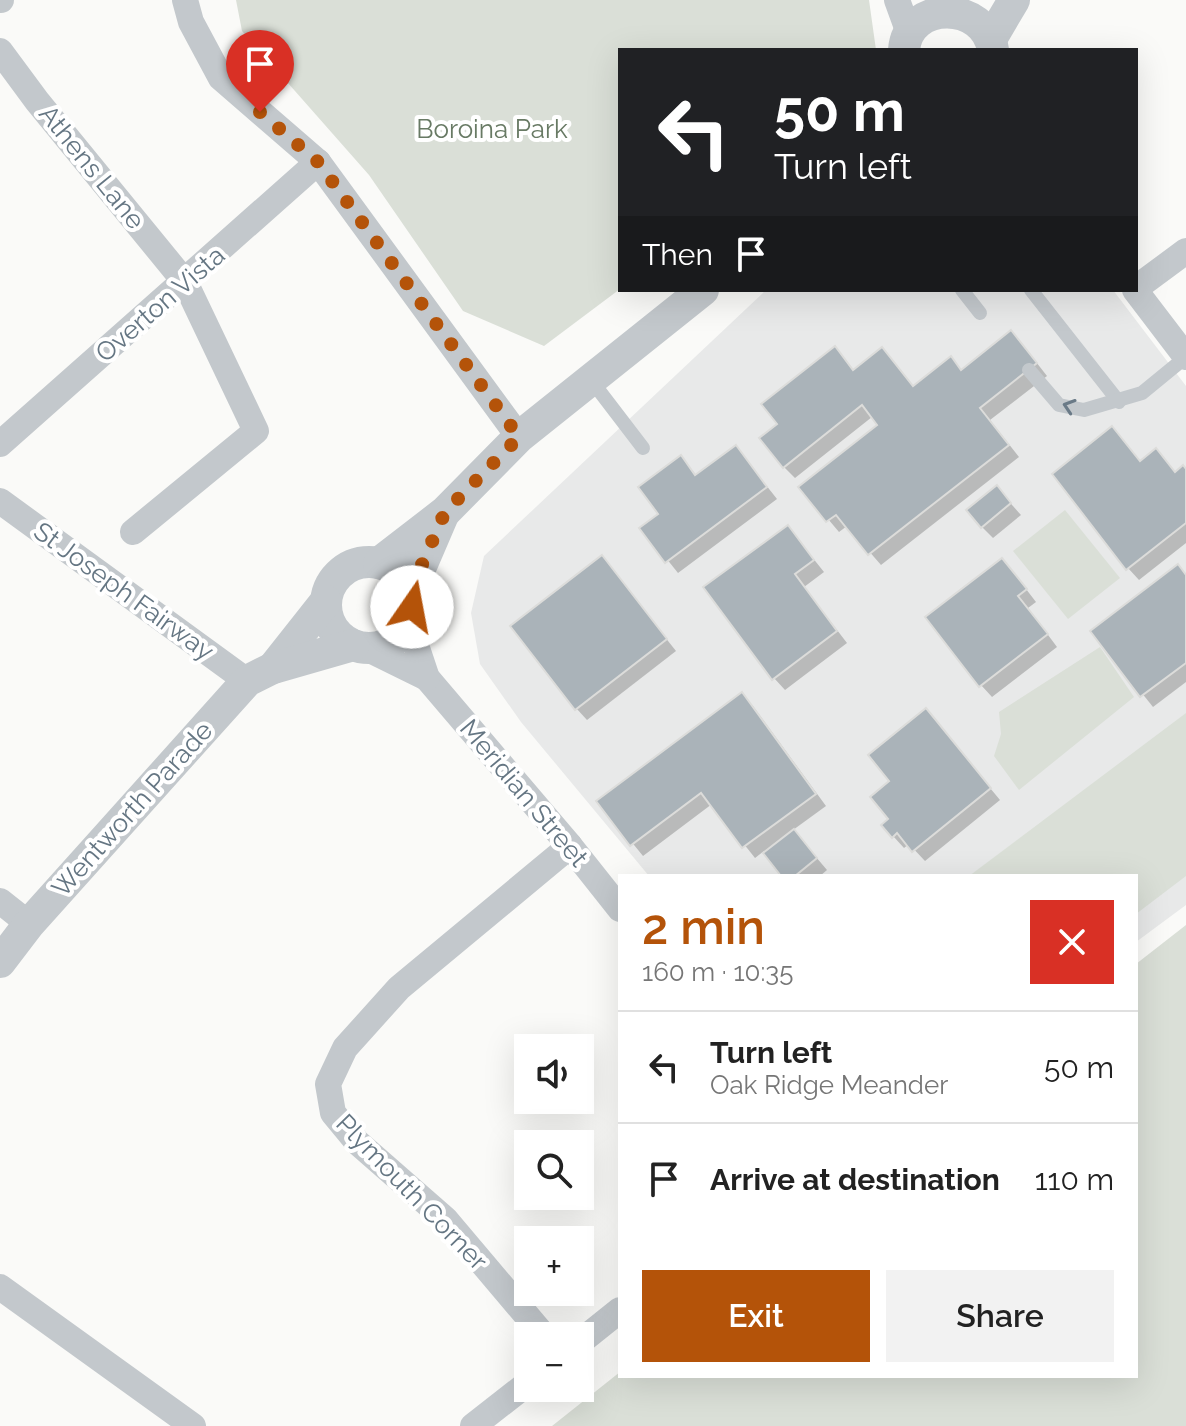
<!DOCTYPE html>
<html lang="en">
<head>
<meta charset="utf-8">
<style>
  body { margin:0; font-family:Raleway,sans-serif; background:#f2f2f2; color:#222; height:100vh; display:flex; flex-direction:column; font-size:30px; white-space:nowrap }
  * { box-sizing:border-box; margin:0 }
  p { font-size:26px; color:#767676 }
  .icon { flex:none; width:44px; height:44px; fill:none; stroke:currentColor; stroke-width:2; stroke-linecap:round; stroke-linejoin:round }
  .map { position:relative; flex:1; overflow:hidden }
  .details { position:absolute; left:618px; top:874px; width:520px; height:504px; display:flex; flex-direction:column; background:#fff; border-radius:0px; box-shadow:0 8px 32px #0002 }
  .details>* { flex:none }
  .banner { position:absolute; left:618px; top:48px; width:520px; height:244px; border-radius:0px; box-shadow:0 8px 32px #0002; background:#202124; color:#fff; overflow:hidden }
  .tools { position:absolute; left:514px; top:1034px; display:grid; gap:16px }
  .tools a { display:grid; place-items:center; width:80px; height:80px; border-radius:0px; background:#fff; box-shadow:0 8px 32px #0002; font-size:40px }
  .pin { position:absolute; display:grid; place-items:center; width:68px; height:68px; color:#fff; margin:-82px -34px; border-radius:50% 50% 50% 0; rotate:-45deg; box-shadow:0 0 8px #0007 }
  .pin .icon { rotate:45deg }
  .me { position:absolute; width:88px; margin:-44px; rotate:12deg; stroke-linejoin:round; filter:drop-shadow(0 0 6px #0008) }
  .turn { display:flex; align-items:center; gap:28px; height:168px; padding:0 24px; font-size:36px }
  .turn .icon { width:104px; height:104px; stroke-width:2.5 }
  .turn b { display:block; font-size:56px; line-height:68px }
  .then { display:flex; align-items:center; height:76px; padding:0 24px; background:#0003; gap:16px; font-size:30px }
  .round { display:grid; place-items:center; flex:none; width:84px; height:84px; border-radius:0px; background:#f2f2f2 }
  .head { display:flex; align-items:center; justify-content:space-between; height:136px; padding:0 24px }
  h1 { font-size:48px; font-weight:600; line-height:60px; color:#b45309 }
  .cta { display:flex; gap:16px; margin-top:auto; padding:16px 24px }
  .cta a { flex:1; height:92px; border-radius:0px; background:#b45309; color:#fff; font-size:32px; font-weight:600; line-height:92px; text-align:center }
  .cta a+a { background:#f2f2f2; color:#222 }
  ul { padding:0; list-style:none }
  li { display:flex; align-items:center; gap:24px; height:112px; padding:0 24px; border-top:2px solid #e0e0e0 }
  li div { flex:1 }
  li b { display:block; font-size:30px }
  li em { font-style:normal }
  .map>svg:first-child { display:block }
  .built { fill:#e8e9e9 }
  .green { fill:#dadfd7 }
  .shadow { fill:#0003 }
  .building { fill:#aab3b9; stroke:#dcdcda; stroke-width:2 }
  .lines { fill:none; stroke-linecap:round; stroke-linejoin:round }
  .service { stroke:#c3c8cc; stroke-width:14 }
  .minor { stroke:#c3c8cc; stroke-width:26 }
  .tertiary { stroke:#c3c8cc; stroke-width:32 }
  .oneway { stroke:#6a7a87 }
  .route { stroke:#b45309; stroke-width:14; stroke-dasharray:0 25.2 }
  .labels { text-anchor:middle; stroke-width:8; stroke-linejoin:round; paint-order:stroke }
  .park-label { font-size:26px; fill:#687a64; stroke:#fff }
  .street-label { font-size:26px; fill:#657683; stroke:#fff }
</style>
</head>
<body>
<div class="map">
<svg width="1186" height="1426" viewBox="0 0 1186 1426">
  <rect width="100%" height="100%" fill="#fafaf8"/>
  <path class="built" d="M 766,290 L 1113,290 L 1186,386 L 1186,905 L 1136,942 L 1136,876 L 649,876 L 521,722 L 480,664 L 471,613 L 484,556 Z"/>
  <g class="green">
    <path d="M 236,0 L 869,0 L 876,50 L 620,50 L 620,289 L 544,346 L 463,311 L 369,175 L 242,31 Z"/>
    <path d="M 1065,510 L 1120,578 L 1068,619 L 1013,551 Z"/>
    <path d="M 1100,647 L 1134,697 L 1019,790 L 994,756 L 1001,734 L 999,712 Z"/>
    <path d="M 1186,713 L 1186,876 L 1136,914 L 1136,876 L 969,876 Z"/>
    <path d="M 1186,925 L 1186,1426 L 552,1426 L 620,1372 L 620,1376 L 1136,1376 L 1136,964 Z"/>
  </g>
  <g class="shadow">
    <path d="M 1022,344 L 1047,376 L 990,420 L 1019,457 L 881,565 L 847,526 L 839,532 L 801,487 L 880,425 L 872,417 L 795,478 L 784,467 L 780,424 L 834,349 L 854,371 L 882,349 L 914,388 L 951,359 L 963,371 Z"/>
    <path d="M 1112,429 L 1141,463 L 1156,451 L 1176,473 L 1186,471 L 1186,543 L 1139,580 L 1128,568 Z"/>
    <path d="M 736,447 L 777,499 L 678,573 L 642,528 L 661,514 L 681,457 L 697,476 Z"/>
    <path d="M 996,487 L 1021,515 L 993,538 L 982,527 Z"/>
    <path d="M 788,527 L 824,572 L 804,587 L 847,643 L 785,690 L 774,678 Z"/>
    <path d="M 602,558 L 676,651 L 587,720 L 576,708 Z"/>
    <path d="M 1178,567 L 1186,575 L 1186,682 L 1153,707 L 1093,632 Z"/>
    <path d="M 1013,572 L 1036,602 L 1028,608 L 1057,647 L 992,697 L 981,685 Z"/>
    <path d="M 742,695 L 753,706 L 826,806 L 793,830 L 827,870 L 820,876 L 784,876 L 764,851 L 755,858 L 712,804 L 643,856 L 599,802 Z"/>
    <path d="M 926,711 L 1000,800 L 925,861 L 909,844 L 904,848 L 883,825 L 890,820 L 892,782 Z"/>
  </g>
  <g class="building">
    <path d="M 1011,330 L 1037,363 L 980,408 L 1009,445 L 868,555 L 836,515 L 826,522 L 798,487 L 877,425 L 862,405 L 783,468 L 759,438 L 777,424 L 761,404 L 835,346 L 853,370 L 882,347 L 913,386 L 951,356 L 961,370 Z"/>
    <path d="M 1112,426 L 1140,461 L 1156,448 L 1175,472 L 1183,465 L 1186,469 L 1186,523 L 1126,570 L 1052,474 Z"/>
    <path d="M 736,445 L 767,487 L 665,563 L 639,528 L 658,514 L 638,487 L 681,455 L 695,475 Z"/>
    <path d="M 997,485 L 1011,503 L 981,528 L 966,510 Z"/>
    <path d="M 788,525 L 814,560 L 795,574 L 837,631 L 772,680 L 703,587 Z"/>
    <path d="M 602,555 L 667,639 L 575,710 L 510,626 Z"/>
    <path d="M 1002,558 L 1027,589 L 1018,596 L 1048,634 L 979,687 L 925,617 Z"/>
    <path d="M 1178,564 L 1186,575 L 1186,663 L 1140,697 L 1090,631 Z"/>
    <path d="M 742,692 L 816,794 L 742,848 L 701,793 L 630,846 L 596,801 Z"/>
    <path d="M 926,708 L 991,788 L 912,852 L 897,833 L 892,838 L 881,825 L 888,819 L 870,797 L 889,781 L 868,755 Z"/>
    <path d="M 794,829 L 817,858 L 795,876 L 781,876 L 763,853 Z"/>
  </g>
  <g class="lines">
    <g class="service">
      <path d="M 962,290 L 980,313"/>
      <path d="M 1031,290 L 1119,402"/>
      <path d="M 1029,370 L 1059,405 L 1084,410 L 1142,393 L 1186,357"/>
      <path d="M 591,380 L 643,448"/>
    </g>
    <g class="minor">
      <path d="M 0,0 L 1,0"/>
      <path d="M 185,0 L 191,22 L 221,78 L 318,162 L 519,437"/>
      <path d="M 897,0 L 909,33"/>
      <path d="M 0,51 L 37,101 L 185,282 L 256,431 L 133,532"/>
      <path d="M 1136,288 L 1186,251"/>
      <path d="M 1135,290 L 1186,357"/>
      <path d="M 0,444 L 318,162"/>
      <path d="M 0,501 L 247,681"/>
      <path d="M 408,621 L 427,678 L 570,846 L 620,909"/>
      <path d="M 366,648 L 427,678"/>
      <path d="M 0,901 L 29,924"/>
      <path d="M 0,1287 L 193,1426"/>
      <path d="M 544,1336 L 445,1219 L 357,1142 L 333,1113 L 328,1084 L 345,1048 L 399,988 L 570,846"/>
      <path d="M 580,1342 L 620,1310"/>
      <path d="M 473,1426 L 528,1383"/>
    </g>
    <g class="tertiary">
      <path d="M 991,39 L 1014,0"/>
      <path d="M 904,50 C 908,0 985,0 993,50"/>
      <circle cx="369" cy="605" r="43"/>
      <path d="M 379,563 L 445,512 L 519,437 L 703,290"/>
      <path d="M 410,592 L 443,515"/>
      <path d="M 273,668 L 326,601"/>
      <path d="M 0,962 L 29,924 L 247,681 L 273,668 L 353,645"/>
    </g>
  </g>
  <defs><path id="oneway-chevron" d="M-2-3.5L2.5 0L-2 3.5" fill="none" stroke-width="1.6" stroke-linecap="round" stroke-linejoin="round" transform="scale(2)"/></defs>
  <use class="oneway" href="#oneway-chevron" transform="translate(1069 406) rotate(-162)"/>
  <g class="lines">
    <path class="route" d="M 260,112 L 318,162 L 519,437 L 445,512 L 410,592 L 412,607"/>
  </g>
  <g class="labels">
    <g class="park-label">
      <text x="492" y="138">Boroina Park</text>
    </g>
    <g class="street-label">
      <text transform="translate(92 167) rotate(51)" y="9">Athens Lane</text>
      <text transform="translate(160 304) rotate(-41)" y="9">Overton Vista</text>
      <text transform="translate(124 591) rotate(36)" y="9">St Joseph Fairway</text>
      <text transform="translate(524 793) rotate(50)" y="9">Meridian Street</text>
      <text transform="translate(132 809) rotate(-48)" y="9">Wentworth Parade</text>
      <text transform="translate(412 1192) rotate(46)" y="9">Plymouth Corner</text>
    </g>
  </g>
</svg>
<div class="tools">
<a><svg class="icon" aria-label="sound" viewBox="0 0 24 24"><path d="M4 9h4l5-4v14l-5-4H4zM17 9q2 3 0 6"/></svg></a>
<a><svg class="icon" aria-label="search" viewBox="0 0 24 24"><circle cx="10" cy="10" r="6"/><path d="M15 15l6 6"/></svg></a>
<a>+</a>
<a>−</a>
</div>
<div class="pin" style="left:260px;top:112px;background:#d93025"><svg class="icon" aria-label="arrive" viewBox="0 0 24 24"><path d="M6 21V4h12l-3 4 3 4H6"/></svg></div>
<svg class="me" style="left:412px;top:607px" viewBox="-20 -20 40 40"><circle r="19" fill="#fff"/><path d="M0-13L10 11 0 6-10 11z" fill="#b45309"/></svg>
<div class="banner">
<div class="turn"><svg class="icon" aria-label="left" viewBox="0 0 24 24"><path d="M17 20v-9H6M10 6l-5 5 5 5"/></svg><div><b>50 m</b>Turn left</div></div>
<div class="then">Then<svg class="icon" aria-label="arrive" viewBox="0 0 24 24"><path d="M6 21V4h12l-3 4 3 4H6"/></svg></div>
</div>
<section class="details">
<div class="head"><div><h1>2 min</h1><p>160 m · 10:35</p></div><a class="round" style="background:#d93025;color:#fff"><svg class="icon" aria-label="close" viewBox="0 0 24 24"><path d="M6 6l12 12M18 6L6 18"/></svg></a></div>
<ul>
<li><svg class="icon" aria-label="left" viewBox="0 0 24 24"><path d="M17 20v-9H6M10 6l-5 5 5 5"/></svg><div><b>Turn left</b><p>Oak Ridge Meander</p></div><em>50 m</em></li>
<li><svg class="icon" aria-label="arrive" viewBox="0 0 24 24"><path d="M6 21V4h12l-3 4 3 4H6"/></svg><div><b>Arrive at destination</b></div><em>110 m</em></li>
</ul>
<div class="cta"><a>Exit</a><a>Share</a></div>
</section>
</div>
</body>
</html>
